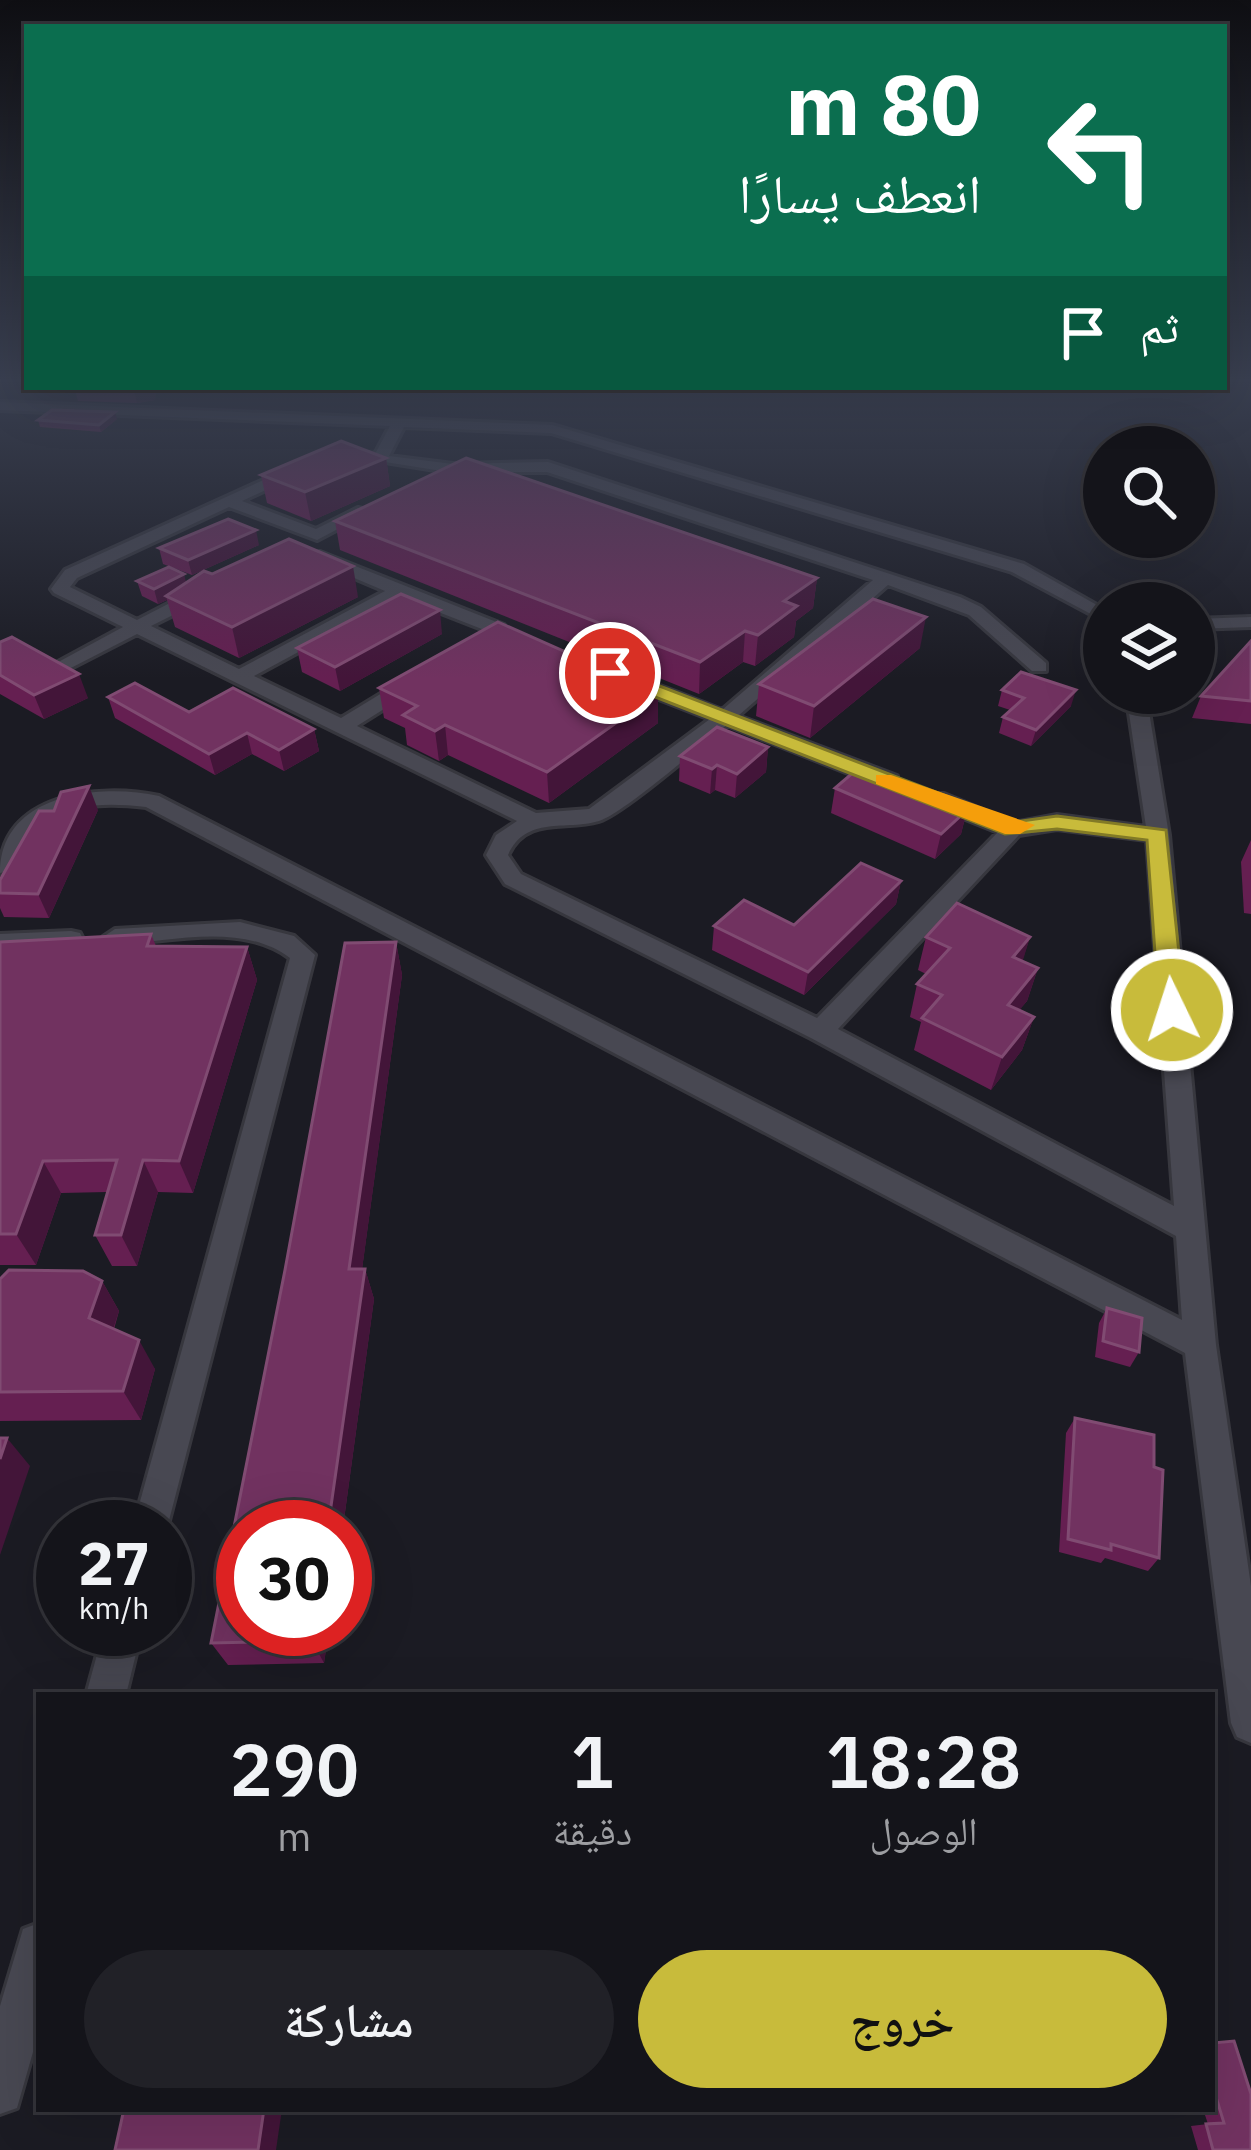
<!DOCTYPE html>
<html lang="ar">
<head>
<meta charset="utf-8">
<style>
  body { margin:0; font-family:"IBM Plex Sans","Noto Naskh Arabic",sans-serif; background:#212127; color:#f1f3f6; direction:rtl; height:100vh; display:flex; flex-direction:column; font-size:45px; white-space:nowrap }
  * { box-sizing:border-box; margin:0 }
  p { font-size:39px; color:#9d9ea2 }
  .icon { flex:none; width:66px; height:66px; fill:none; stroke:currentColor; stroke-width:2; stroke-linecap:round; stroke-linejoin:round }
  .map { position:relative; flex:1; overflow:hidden; direction:ltr }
  .drawer { position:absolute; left:36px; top:1692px; width:1179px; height:420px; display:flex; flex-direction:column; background:#14141a; border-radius:0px; box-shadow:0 12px 48px #0002,0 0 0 3px #333339; direction:rtl }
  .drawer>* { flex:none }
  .guide { position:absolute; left:24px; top:24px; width:1203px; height:366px; border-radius:0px; box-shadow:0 12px 48px #0002,0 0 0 3px #333339; direction:rtl; background:#0b6e4f; color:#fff; overflow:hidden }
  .fabs { position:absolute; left:1083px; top:426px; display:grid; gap:24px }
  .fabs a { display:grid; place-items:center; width:132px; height:132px; border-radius:50%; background:#14141a; box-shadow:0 12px 48px #0002,0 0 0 3px #333339; font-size:60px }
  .speed { position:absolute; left:36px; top:1500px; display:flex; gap:24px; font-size:60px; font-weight:700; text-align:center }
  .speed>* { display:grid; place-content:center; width:156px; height:156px; border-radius:50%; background:#14141a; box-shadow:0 12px 48px #0002,0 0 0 3px #333339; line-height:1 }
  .speed small { font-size:30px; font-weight:400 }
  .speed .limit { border:18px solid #d22; background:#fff; color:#111 }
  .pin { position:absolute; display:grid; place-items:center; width:102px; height:102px; color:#fff; margin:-51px; border:6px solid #fff; border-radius:50%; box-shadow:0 3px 12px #0007 }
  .me { position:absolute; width:132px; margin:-66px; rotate:356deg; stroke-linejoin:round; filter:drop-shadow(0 0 9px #0008) }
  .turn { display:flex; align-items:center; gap:42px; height:252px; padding:0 48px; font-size:54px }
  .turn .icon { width:156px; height:156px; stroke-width:2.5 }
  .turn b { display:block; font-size:84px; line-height:102px }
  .then { display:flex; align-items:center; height:114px; padding:0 48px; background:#0003; gap:24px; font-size:45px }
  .eta { display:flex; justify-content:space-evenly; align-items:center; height:204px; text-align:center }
  .eta b { font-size:72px; font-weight:600; line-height:84px }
  .button { display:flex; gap:24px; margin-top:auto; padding:24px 48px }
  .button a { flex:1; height:138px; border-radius:72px; background:#c8bb3b; color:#111; font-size:48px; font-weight:600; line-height:138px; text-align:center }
  .button a+a { background:#212127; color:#f1f3f6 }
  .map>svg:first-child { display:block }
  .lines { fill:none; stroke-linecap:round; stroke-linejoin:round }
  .minor-casing { stroke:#37373e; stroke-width:6 }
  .minor { fill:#484852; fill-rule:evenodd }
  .wall { fill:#651f51 }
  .shaded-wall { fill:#431539 }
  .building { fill:#713260; stroke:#804b72; stroke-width:3 }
  .route { fill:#c8bb3b; stroke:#827a26; stroke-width:3 }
  .slow { fill:#f59e0b }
</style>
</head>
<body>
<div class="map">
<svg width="1251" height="2150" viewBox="0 0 1251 2150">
  <rect width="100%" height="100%" fill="#1b1b23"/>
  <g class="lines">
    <defs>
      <g id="minor">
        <path d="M 0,402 L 552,425 L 1024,564 L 1104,609 L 1104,621 L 1012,572 L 551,433 L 404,427 L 389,456 L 453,464 L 548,462 L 960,597 L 981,607 L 1046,663 L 1046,671 L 1032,671 L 969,615 L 888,585 L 738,716 L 897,776 L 897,786 L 881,786 L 727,725 C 701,745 624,813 599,821 C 566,831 526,815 508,855 L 521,874 L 817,1018 L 998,832 L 928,804 L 928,794 L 944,794 L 1014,823 L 1057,815 L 1146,827 L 1126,693 L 1146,693 L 1169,835 L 1216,1345 L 1251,1586 L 1251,1743 L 1237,1737 L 1231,1723 L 1185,1353 L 146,807 C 73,799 49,811 8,871 L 0,873 C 0,794 98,783 159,796 L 1182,1320 L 1176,1236 L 811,1038 L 505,884 L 486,855 L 496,835 L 517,821 L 137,634 L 65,671 L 49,667 L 123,627 L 54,593 L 51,589 L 65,570 L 290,468 L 300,468 L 300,474 L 242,501 L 316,529 L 358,508 L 372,511 L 317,540 L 229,507 L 77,578 L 70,587 L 137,620 L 195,590 L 207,590 L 207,598 L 151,626 L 239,669 L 385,591 L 314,561 L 314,553 L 320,552 L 504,625 L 504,633 L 492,633 L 400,597 L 254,676 L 341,718 L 405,679 L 419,679 L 419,687 L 357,726 L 536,813 L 589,809 L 710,719 L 605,678 L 605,670 L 619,670 L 722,710 L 873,580 L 547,472 L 448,472 L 341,455 L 348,451 L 375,454 L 390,426 L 0,410 ZM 1057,829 L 1147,840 L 1174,1206 L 838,1029 L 1019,835 Z"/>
        <path d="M 1251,617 L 1251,627 L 1194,629 L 1194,619 Z"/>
        <path d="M 240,922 L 294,936 L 315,955 L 165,1536 L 165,1527 L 133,1527 L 290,958 C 242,922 171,941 115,945 L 103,937 L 115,929 Z"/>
        <path d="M 71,931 L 80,933 L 83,939 L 80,945 L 0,950 L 0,934 Z"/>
        <path d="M 104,1629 L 142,1629 L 126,1695 L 86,1695 Z"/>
        <path d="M 39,1923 L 39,2031 L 17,2108 L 0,2114 L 0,2006 L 23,1929 Z"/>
      </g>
    </defs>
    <use href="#minor" class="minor-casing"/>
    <use href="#minor" class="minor"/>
  </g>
  <g class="wall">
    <path d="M 74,387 L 156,387 L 155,400 L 137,403 L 78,401 Z"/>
    <path d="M 117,419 L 101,432 L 40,427 L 38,420 Z"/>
    <path d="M 386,458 L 390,486 L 311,521 L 267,503 L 261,475 Z"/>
    <path d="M 335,521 L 817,578 L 813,608 L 796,621 L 794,637 L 755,666 L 743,662 L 699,694 L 340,550 Z"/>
    <path d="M 259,545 L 192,575 L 163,564 L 159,548 Z"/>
    <path d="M 212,574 L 358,597 L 239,658 L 175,627 L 167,600 L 158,604 L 142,596 L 137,581 L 186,583 Z"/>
    <path d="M 442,634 L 340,691 L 302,672 L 297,648 Z"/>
    <path d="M 1251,641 L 1251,724 L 1192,718 L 1201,696 Z"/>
    <path d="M 0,642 L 88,698 L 44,719 L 0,694 Z"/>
    <path d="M 920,648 L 810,738 L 756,716 L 759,684 Z"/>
    <path d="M 379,688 L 658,693 L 658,723 L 549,803 L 448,755 L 439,761 L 407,745 L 405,728 L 384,718 Z"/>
    <path d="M 1002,690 L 1071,706 L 1031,746 L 999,733 L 1003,717 L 1010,710 L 998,706 Z"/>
    <path d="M 108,697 L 189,712 L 314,729 L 319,751 L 284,771 L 252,754 L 215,775 L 115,718 Z"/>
    <path d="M 768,747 L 766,772 L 735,798 L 715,790 L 710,794 L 679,781 L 680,756 Z"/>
    <path d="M 835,788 L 967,810 L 961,834 L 935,859 L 831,813 Z"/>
    <path d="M 98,810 L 49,918 L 4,917 L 0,908 L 0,880 Z"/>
    <path d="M 1251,840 L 1251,914 L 1244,913 L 1241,862 Z"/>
    <path d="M 901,881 L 896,904 L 804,995 L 712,950 L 714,926 L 794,925 Z"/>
    <path d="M 151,934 L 156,946 L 247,947 L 257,980 L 193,1193 L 158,1192 L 137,1266 L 112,1266 L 95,1235 L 107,1192 L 61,1193 L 36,1265 L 0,1265 L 0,942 Z"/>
    <path d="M 926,937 L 1030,937 L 1022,961 L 1038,968 L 1027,1001 L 1019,1010 L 1034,1017 L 1022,1050 L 991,1090 L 914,1050 L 921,1022 L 910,1017 L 917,984 L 926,974 L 918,970 Z"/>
    <path d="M 396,942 L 402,975 L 362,1269 L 365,1269 L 374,1299 L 343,1527 L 243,1527 L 243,1629 L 329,1629 L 324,1663 L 228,1665 L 211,1643 Z"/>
    <path d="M 0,1279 L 102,1281 L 119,1311 L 114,1329 L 155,1369 L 141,1420 L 0,1421 Z"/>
    <path d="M 1107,1308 L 1139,1352 L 1130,1367 L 1095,1357 L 1099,1323 Z"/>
    <path d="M 1075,1418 L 1154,1467 L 1159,1558 L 1148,1571 L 1105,1558 L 1101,1563 L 1059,1552 L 1066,1433 Z"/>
    <path d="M 1212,2043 L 1251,2150 L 1198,2150 L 1191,2126 L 1208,2124 L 1203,2109 L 1212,2109 Z"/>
  </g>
  <g class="shaded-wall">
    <path d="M 133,387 L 156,387 L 155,400 L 137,403 Z"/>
    <path d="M 115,412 L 117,419 L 101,432 L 99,425 Z"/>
    <path d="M 386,458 L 390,486 L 311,521 L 305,492 Z"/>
    <path d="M 256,530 L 259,545 L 192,575 L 188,560 Z"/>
    <path d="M 353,566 L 358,597 L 239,658 L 232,627 Z"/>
    <path d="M 184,574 L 188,590 L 166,596 L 167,600 L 158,604 L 154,589 Z"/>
    <path d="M 817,578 L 813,608 L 796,621 L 794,637 L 755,666 L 758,635 L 784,601 Z"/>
    <path d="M 440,610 L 442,634 L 340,691 L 335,667 Z"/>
    <path d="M 926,617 L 920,648 L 810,738 L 814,706 Z"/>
    <path d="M 745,631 L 743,662 L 699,694 L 700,662 Z"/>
    <path d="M 79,674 L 88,698 L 44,719 L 34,695 Z"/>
    <path d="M 1076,690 L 1071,706 L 1031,746 L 1036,730 Z"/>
    <path d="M 658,693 L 658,723 L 549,803 L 547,772 Z"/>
    <path d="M 445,725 L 448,755 L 439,761 L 435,731 Z"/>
    <path d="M 314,729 L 319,751 L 284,771 L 279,750 Z"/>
    <path d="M 247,733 L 252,754 L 215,775 L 209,754 Z"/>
    <path d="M 768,747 L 766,772 L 735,798 L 737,774 Z"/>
    <path d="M 717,765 L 715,790 L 710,794 L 712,769 Z"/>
    <path d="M 89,786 L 98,810 L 49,918 L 38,894 Z"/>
    <path d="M 967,810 L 961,834 L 935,859 L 941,834 Z"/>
    <path d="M 901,881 L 896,904 L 804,995 L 808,972 Z"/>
    <path d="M 1030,937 L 1020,970 L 1013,957 Z"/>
    <path d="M 396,942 L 402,975 L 358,1299 L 349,1269 Z"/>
    <path d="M 247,947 L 257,980 L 193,1193 L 179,1161 Z"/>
    <path d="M 1038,968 L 1027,1001 L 997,1038 L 1008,1005 Z"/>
    <path d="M 1034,1017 L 1022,1050 L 991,1090 L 1002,1057 Z"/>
    <path d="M 143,1160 L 158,1192 L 137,1266 L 121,1235 Z"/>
    <path d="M 43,1161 L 61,1193 L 36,1265 L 16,1234 Z"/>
    <path d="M 365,1269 L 374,1299 L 343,1527 L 328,1527 Z"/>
    <path d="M 102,1281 L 119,1311 L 107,1348 L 89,1318 Z"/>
    <path d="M 139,1340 L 155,1369 L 141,1420 L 123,1391 Z"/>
    <path d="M 7,1438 L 30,1466 L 0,1555 L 0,1459 Z"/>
    <path d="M 313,1629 L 329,1629 L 324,1663 L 312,1641 Z"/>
    <path d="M 264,2109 L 282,2109 L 276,2150 L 258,2150 Z"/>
  </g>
  <g class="building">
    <path d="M 52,410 L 115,412 L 99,425 L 38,420 Z"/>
    <path d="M 341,441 L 386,458 L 305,492 L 261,475 Z"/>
    <path d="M 466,458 L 817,578 L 784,601 L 797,606 L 758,635 L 745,631 L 700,662 L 335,521 Z"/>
    <path d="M 228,519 L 256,530 L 188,560 L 159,548 Z"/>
    <path d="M 289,539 L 353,566 L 232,627 L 166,596 L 204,571 L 212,574 Z"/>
    <path d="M 169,567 L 184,574 L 154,589 L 137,581 Z"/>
    <path d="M 401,594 L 440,610 L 335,667 L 297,648 Z"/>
    <path d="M 873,599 L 926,617 L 814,706 L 759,684 Z"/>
    <path d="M 498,622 L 658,693 L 547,772 L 445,725 L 435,731 L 403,715 L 417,706 L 379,688 Z"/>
    <path d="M 12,637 L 79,674 L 34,695 L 0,675 L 0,642 Z"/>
    <path d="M 1251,641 L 1251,701 L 1201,696 Z"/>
    <path d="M 1021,672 L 1076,690 L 1036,730 L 1003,717 L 1024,698 L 1002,690 Z"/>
    <path d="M 135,683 L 189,712 L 233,688 L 314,729 L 279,750 L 247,733 L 209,754 L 108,697 Z"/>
    <path d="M 717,727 L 768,747 L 737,774 L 717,765 L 712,769 L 680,756 Z"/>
    <path d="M 862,765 L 967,810 L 941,834 L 835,788 Z"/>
    <path d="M 89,786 L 38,894 L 0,893 L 0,880 L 39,811 L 54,811 L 61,792 Z"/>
    <path d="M 861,863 L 901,881 L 808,972 L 714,926 L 744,900 L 794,925 Z"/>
    <path d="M 957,903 L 1030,937 L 1013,957 L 1038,968 L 1008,1005 L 1034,1017 L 1002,1057 L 922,1018 L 942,995 L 917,984 L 950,948 L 926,937 Z"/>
    <path d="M 151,934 L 147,946 L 247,947 L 179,1161 L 143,1160 L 121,1235 L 95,1235 L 117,1160 L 43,1161 L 16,1234 L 0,1234 L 0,942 Z"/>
    <path d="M 396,942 L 349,1269 L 365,1269 L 328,1527 L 243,1527 L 243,1629 L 313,1629 L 312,1641 L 211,1643 L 285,1270 L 345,943 Z"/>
    <path d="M 9,1270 L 83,1271 L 102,1281 L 89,1318 L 139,1340 L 123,1391 L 0,1392 L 0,1279 Z"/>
    <path d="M 1107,1308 L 1142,1318 L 1139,1352 L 1103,1341 Z"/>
    <path d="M 1075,1418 L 1154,1435 L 1154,1467 L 1163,1470 L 1159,1558 L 1111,1544 L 1111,1550 L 1068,1539 Z"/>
    <path d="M 0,1438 L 7,1438 L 0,1459 Z"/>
    <path d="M 1234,2041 L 1251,2094 L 1251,2150 L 1213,2150 L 1206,2124 L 1224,2123 L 1212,2084 L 1212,2043 Z"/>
    <path d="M 124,2109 L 264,2109 L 258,2150 L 115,2150 Z"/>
  </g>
  <linearGradient id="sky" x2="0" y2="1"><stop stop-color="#0f0f13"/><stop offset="0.56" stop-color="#393f50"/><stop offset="1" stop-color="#393f50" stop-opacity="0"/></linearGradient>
  <rect width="1251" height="679" fill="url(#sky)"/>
  <path class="route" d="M 610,667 L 1014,822 L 1057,816 L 1166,830 L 1185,1010 L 1181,1017 L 1163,1017 L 1159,1010 L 1147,840 L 1057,829 L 1005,834 L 604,677 L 604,669 Z"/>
  <path class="slow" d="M 876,775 L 891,775 L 1035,825 L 1020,834 L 1005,834 L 876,784 Z"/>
</svg>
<div class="fabs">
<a><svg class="icon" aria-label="search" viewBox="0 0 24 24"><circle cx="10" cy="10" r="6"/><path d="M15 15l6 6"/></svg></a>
<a><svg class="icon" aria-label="layers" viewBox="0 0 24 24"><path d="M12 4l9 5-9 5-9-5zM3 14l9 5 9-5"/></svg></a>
</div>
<div class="speed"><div>27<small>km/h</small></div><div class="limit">30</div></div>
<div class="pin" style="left:610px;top:673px;background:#d93025"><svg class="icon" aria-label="arrive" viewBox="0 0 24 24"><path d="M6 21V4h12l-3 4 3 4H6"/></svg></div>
<svg class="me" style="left:1172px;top:1010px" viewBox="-20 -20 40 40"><circle r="17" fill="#c8bb3b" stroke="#fff" stroke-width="3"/><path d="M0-11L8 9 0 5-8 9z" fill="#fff"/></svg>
<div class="guide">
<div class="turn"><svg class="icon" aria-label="left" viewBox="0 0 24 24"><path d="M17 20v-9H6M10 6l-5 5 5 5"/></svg><div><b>80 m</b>انعطف يسارًا</div></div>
<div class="then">ثم<svg class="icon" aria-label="arrive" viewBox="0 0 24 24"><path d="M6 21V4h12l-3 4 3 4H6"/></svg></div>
</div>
<section class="drawer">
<div class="eta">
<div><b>18:28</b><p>الوصول</p></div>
<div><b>1</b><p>دقيقة</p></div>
<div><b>290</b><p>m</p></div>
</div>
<div class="button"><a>خروج</a><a>مشاركة</a></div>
</section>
</div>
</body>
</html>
